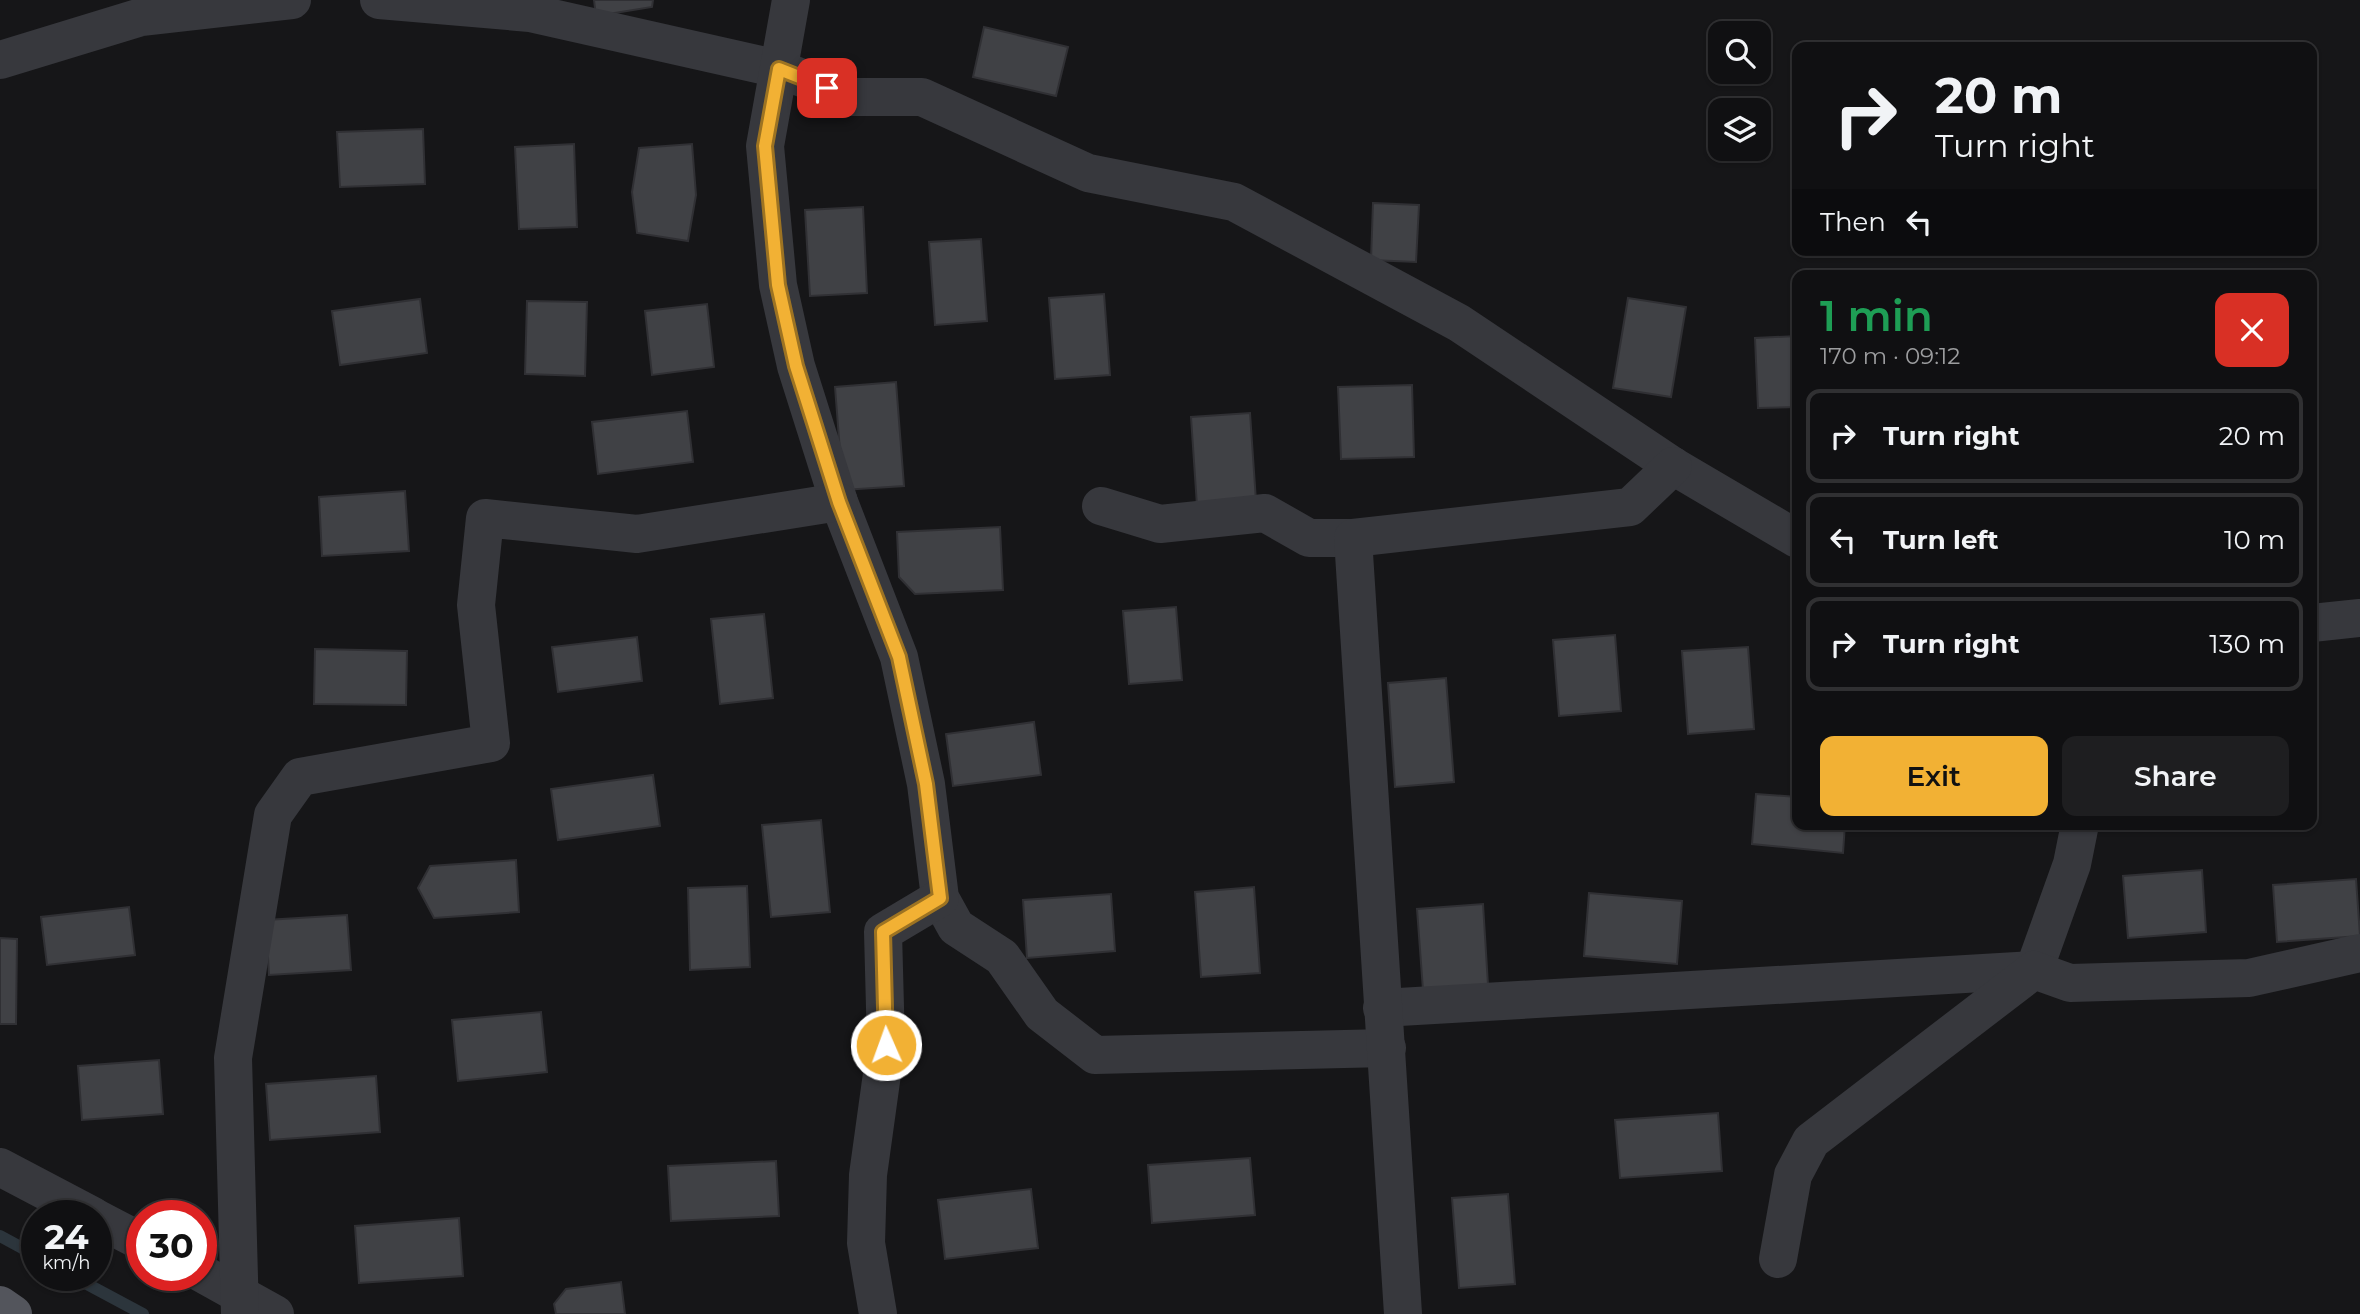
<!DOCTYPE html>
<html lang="en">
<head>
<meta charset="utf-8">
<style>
  body { margin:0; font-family:Montserrat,sans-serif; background:#1e1e20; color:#f1f3f6; height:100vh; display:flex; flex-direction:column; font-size:26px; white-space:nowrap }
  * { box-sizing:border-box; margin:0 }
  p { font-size:23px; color:#9c9d9f }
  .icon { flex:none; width:38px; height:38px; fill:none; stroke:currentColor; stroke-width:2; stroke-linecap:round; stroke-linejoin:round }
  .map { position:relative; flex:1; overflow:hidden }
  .panel { position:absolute; left:1792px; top:270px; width:525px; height:560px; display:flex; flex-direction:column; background:#101012; border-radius:14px; box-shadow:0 2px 5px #0004,0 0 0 2px #303032 }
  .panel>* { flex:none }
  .hud { position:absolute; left:1792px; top:42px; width:525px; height:214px; border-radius:14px; box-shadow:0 2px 5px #0004,0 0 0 2px #303032; background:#101012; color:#f1f3f6; overflow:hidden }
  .buttons { position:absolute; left:1708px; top:21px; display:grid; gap:14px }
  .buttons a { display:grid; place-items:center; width:63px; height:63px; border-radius:14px; background:#101012; box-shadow:0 2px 5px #0004,0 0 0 2px #303032; font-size:35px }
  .speed { position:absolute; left:21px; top:1200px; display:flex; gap:14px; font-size:35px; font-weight:700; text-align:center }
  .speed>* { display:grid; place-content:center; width:91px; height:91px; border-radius:50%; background:#101012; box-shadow:0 2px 5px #0004,0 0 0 2px #303032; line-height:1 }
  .speed small { font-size:18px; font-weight:400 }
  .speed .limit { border:10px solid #d22; background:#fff; color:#111 }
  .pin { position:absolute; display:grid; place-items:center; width:60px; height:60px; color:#fff; margin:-30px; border-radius:14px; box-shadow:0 4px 10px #0006 }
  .me { position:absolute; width:77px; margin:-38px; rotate:358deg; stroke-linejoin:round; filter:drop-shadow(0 0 5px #0008) }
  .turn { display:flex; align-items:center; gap:24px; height:147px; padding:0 28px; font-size:32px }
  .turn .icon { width:91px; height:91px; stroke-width:2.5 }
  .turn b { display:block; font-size:49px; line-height:60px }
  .then { display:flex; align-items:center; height:66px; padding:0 28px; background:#0003; gap:14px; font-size:26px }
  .round { display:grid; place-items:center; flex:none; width:74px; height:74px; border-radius:14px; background:#1e1e20 }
  .head { display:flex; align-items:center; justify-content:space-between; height:119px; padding:0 28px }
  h1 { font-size:42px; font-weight:600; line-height:52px; color:#1e9e55 }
  .cta { display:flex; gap:14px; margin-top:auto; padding:14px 28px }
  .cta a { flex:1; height:80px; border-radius:14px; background:#f2b134; color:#111; font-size:28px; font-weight:600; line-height:80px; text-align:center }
  .cta a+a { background:#1e1e20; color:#f1f3f6 }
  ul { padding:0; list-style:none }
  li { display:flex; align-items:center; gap:21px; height:94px; margin:0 14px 10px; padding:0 14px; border:4px solid #303032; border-radius:14px }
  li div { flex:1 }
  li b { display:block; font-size:26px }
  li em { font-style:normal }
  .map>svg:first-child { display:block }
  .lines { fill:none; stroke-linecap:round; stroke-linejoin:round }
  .stream { stroke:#2c353c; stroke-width:12 }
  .building { fill:#404145; stroke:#303034; stroke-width:2 }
  .street { stroke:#37383d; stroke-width:38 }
  .primary { stroke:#53555c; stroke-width:38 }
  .route-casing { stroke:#9d7322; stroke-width:18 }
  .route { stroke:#f2b134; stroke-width:12 }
</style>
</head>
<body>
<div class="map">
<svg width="2360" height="1314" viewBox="0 0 2360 1314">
  <rect width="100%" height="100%" fill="#161618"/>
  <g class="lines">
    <g class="stream">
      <path d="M 0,1236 L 37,1256"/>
      <path d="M 72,1276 L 143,1314"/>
    </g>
  </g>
  <g class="building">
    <path d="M 594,0 L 653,0 L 652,7 L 596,16 Z"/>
    <path d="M 984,27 L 1068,47 L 1056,96 L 973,77 Z"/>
    <path d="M 423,129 L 425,184 L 340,187 L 337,132 Z"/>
    <path d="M 574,144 L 577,227 L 519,229 L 515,147 Z"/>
    <path d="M 692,144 L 696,195 L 688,241 L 637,233 L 632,192 L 639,148 Z"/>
    <path d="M 1373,203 L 1419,205 L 1416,262 L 1371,260 Z"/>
    <path d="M 863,207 L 867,293 L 810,296 L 805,210 Z"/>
    <path d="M 981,239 L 987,321 L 935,325 L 929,242 Z"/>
    <path d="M 1104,294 L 1110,375 L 1055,379 L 1049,298 Z"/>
    <path d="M 1628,298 L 1686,307 L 1671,397 L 1613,388 Z"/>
    <path d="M 420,299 L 427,353 L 340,365 L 332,311 Z"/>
    <path d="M 527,301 L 587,302 L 585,376 L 525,374 Z"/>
    <path d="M 707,304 L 714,367 L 652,375 L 645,311 Z"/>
    <path d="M 1797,336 L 1797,407 L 1758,408 L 1755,338 Z"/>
    <path d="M 896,382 L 904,486 L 843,490 L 835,387 Z"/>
    <path d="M 1412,385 L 1414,457 L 1341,459 L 1338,387 Z"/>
    <path d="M 687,411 L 693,462 L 598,474 L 592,422 Z"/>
    <path d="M 1250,413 L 1256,501 L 1197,506 L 1191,417 Z"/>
    <path d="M 405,491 L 409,551 L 322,556 L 319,497 Z"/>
    <path d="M 1000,527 L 1003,590 L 915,594 L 899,577 L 897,532 Z"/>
    <path d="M 1176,607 L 1182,680 L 1129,684 L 1123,611 Z"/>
    <path d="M 764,614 L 773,698 L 720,704 L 711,619 Z"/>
    <path d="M 1615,635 L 1621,711 L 1559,716 L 1553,640 Z"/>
    <path d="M 637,637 L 642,681 L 558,692 L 552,647 Z"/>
    <path d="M 1748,647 L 1754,729 L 1688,734 L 1682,651 Z"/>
    <path d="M 315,649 L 407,651 L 406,705 L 314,704 Z"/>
    <path d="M 1446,678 L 1454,782 L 1395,787 L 1388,683 Z"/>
    <path d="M 1034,722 L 1041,775 L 953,786 L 946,734 Z"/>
    <path d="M 653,775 L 660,826 L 558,840 L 551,789 Z"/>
    <path d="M 1756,794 L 1797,797 L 1797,824 L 1845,824 L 1843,853 L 1752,844 Z"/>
    <path d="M 821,820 L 830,912 L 771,917 L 762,825 Z"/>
    <path d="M 516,860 L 519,912 L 434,918 L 418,888 L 430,866 Z"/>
    <path d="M 2202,870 L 2206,932 L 2128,938 L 2123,876 Z"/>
    <path d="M 2356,879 L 2360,936 L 2277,942 L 2273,885 Z"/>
    <path d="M 747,886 L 750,967 L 690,970 L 688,888 Z"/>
    <path d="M 1254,887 L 1260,973 L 1201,977 L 1195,892 Z"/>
    <path d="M 1589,893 L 1682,901 L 1677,964 L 1584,956 Z"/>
    <path d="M 1111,894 L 1115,951 L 1027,958 L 1023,900 Z"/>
    <path d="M 1483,904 L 1488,985 L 1423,990 L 1417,909 Z"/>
    <path d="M 129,907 L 135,955 L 47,965 L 41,917 Z"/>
    <path d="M 347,915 L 351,970 L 269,975 L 266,920 Z"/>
    <path d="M 0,938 L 17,939 L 16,1024 L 0,1024 Z"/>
    <path d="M 541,1012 L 547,1072 L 458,1081 L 452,1020 Z"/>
    <path d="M 159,1060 L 163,1114 L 82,1120 L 78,1066 Z"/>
    <path d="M 376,1076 L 380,1132 L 270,1140 L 266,1084 Z"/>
    <path d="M 1718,1113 L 1722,1171 L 1620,1178 L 1615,1120 Z"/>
    <path d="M 1250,1158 L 1255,1215 L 1152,1223 L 1148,1165 Z"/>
    <path d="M 776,1161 L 779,1216 L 671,1221 L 668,1166 Z"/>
    <path d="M 1031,1189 L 1038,1248 L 945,1259 L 938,1200 Z"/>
    <path d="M 1508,1194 L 1515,1284 L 1459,1288 L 1452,1198 Z"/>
    <path d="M 459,1218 L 463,1276 L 359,1283 L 355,1226 Z"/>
    <path d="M 621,1282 L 625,1314 L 556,1314 L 554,1304 L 566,1289 Z"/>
  </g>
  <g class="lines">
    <g class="street">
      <path d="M 379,0 L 530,13 L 779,69 L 851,97 L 922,97 L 1088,173 L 1234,202 L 1459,323 L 1673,466 L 1797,539"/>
      <path d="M 791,0 L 765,146 L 778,285 L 796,366 L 839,502 L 899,657 L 926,784 L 940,898 L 956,927 L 1002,957 L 1042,1014 L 1095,1055 L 1387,1048"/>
      <path d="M 0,60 L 141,17 L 292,0"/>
      <path d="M 1101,506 L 1160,524 L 1265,513 L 1309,538 L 1353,538"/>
      <path d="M 2312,623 L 2360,618"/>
      <path d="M 1382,1008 L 2034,970 L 2072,864 L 2080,824"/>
      <path d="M 0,1167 L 93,1216"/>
      <path d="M 96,1218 L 142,1242"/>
      <path d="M 1778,1259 L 1793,1175 L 1811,1141 L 2034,970 L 2070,983 L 2249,978 L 2360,953"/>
      <path d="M 201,1273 L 275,1314"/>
      <path d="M 240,1314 L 233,1058 L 273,815 L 300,777 L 491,743 L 476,605 L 485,518 L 637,534 L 839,502"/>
      <path d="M 878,1314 L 866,1243 L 868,1175 L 886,1045 L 883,932 L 940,898"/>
      <path d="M 1403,1314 L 1353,538 L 1630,507 L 1673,466"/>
    </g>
    <path class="primary" d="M 0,1305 L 13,1314"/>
  </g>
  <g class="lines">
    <defs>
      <path id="route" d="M 827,88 L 779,69 L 765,146 L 778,285 L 796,366 L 839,502 L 899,657 L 926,784 L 940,898 L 883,932 L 886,1045"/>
    </defs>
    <use href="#route" class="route-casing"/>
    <use href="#route" class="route"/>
  </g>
</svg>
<div class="buttons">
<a><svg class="icon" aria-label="search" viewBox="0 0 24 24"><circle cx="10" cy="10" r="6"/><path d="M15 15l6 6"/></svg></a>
<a><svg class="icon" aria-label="layers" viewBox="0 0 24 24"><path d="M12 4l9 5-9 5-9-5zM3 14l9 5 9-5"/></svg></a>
</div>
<div class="speed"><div>24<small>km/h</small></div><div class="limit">30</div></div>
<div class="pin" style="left:827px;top:88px;background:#d93025"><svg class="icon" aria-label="arrive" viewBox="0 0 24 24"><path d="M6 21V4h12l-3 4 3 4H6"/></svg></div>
<svg class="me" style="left:886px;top:1045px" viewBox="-20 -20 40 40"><circle r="17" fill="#f2b134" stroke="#fff" stroke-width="3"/><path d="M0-11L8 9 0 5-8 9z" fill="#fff"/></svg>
<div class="hud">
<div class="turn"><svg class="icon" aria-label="right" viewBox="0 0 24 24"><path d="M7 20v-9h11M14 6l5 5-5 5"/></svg><div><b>20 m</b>Turn right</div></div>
<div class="then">Then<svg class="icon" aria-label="left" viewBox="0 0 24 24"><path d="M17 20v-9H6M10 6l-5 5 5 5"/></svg></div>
</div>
<section class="panel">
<div class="head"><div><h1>1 min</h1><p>170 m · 09:12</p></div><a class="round" style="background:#d93025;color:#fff"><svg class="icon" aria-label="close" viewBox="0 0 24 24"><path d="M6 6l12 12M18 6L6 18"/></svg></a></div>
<ul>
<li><svg class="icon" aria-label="right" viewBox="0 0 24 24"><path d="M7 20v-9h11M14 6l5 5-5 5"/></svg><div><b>Turn right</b></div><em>20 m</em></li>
<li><svg class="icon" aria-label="left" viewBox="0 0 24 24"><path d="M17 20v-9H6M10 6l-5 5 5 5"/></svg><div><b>Turn left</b></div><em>10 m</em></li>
<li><svg class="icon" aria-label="right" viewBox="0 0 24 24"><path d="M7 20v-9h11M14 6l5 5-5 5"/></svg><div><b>Turn right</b></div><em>130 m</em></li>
</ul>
<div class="cta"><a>Exit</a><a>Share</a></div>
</section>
</div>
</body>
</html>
